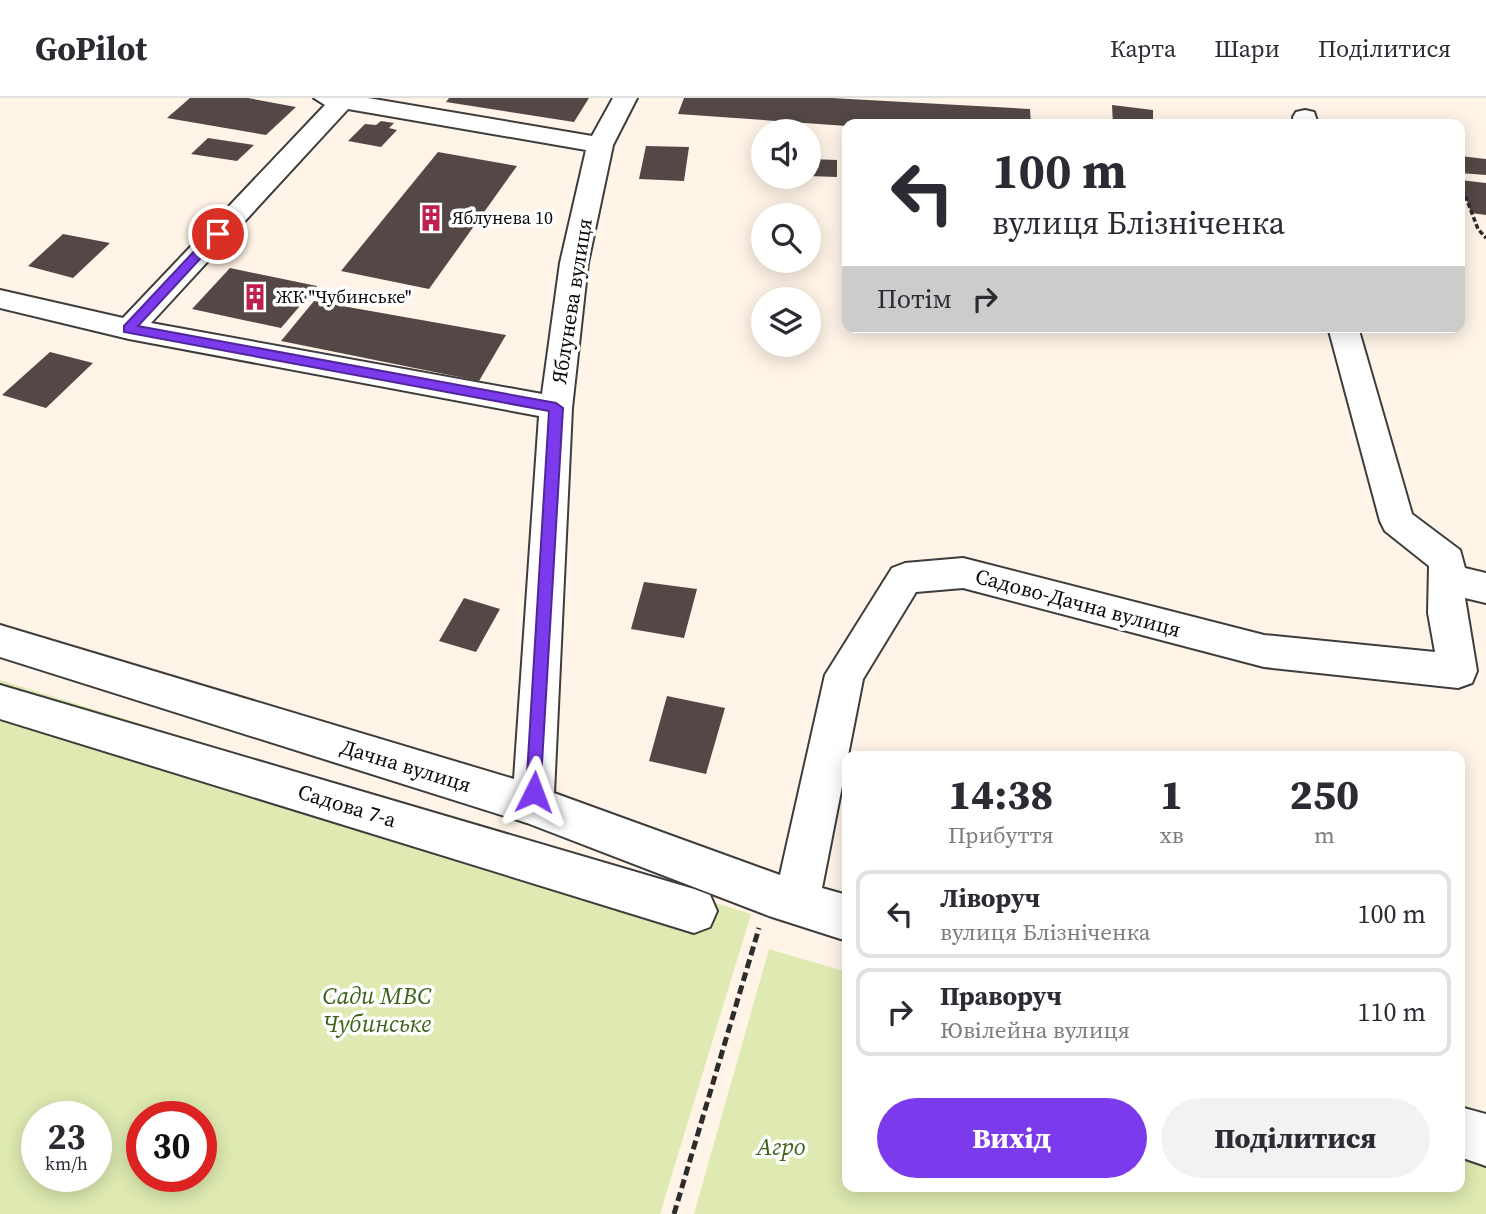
<!DOCTYPE html>
<html lang="uk">
<head>
<meta charset="utf-8">
<style>
  body { margin:0; font-family:"Source Serif 4",serif; background:#f2f2f3; color:#2b2b33; height:100vh; display:flex; flex-direction:column; font-size:26px; white-space:nowrap }
  * { box-sizing:border-box; margin:0 }
  p { font-size:23px; color:#7c7c81 }
  .icon { flex:none; width:38px; height:38px; fill:none; stroke:currentColor; stroke-width:2; stroke-linecap:round; stroke-linejoin:round }
  .map { position:relative; flex:1; overflow:hidden }
  .side { position:absolute; left:842px; top:653px; width:623px; height:441px; display:flex; flex-direction:column; background:#fff; border-radius:14px; box-shadow:0 4px 18px #0003 }
  .side>* { flex:none }
  .hud { position:absolute; left:842px; top:21px; width:623px; height:214px; border-radius:14px; box-shadow:0 4px 18px #0003; background:#fff; color:#2b2b33; overflow:hidden }
  .tools { position:absolute; left:751px; top:21px; display:grid; gap:14px }
  .tools a { display:grid; place-items:center; width:70px; height:70px; border-radius:50%; background:#fff; box-shadow:0 4px 18px #0003; font-size:35px }
  .speed { position:absolute; left:21px; top:1003px; display:flex; gap:14px; font-size:35px; font-weight:700; text-align:center }
  .speed>* { display:grid; place-content:center; width:91px; height:91px; border-radius:50%; background:#fff; box-shadow:0 4px 18px #0003; line-height:1 }
  .speed small { font-size:18px; font-weight:400 }
  .speed .limit { border:10px solid #d22; background:#fff; color:#111 }
  .pin { position:absolute; display:grid; place-items:center; width:60px; height:60px; color:#fff; margin:-30px; border:4px solid #fff; border-radius:50%; box-shadow:0 2px 7px #0007 }
  .me { position:absolute; width:77px; margin:-38px; rotate:3deg; stroke-linejoin:round; filter:drop-shadow(0 0 5px #0008) }
  .turn { display:flex; align-items:center; gap:24px; height:147px; padding:0 35px; font-size:32px }
  .turn .icon { width:91px; height:91px; stroke-width:2.5 }
  .turn b { display:block; font-size:49px; line-height:60px }
  .then { display:flex; align-items:center; height:66px; padding:0 35px; background:#0003; gap:14px; font-size:26px }
  .eta { display:flex; justify-content:space-evenly; align-items:center; height:119px; text-align:center }
  .eta b { font-size:42px; font-weight:800; line-height:49px }
  .cta { display:flex; gap:14px; margin-top:auto; padding:14px 35px }
  .cta a { flex:1; height:80px; border-radius:42px; background:#7c3aed; color:#fff; font-size:28px; font-weight:800; line-height:80px; text-align:center }
  .cta a+a { background:#f2f2f3; color:#2b2b33 }
  ul { padding:0; list-style:none }
  li { display:flex; align-items:center; gap:21px; height:88px; margin:0 14px 10px; padding:0 21px; border:4px solid #e1e1e2; border-radius:14px }
  li div { flex:1 }
  li b { display:block; font-size:26px }
  li em { font-style:normal }
  header { display:flex; align-items:center; gap:42px; box-sizing:border-box; height:98px; padding:0 35px; background:#fff; border-bottom:2px solid #e1e1e2 }
  header strong { font-size:33px }
  nav { display:flex; gap:38px; margin-inline-start:auto; font-size:24px }
  .map>svg:first-child { display:block }
  .green { fill:#deeab1; fill-rule:evenodd }
  .building { fill:#534846 }
  .lines { fill:none; stroke-linecap:round; stroke-linejoin:round }
  .minor-casing { stroke:#3d3d3d; stroke-width:4 }
  .path-far1 { stroke:#2c2c2c; stroke-width:3.5; stroke-dasharray:5 2.5; stroke-linecap:butt }
  .path { stroke:#2c2c2c; stroke-width:5; stroke-dasharray:9 4.5; stroke-linecap:butt }
  .minor { fill:#fff; fill-rule:evenodd }
  .route { fill:#7c3aed; stroke:#51269a; stroke-width:2 }
  .labels { text-anchor:middle; stroke-width:7; stroke-linejoin:round; paint-order:stroke }
  .far-poi-label { font-size:18px; fill:#0a0a0a; stroke:#fff; text-anchor:start }
  .street-label { font-size:21px; fill:#0a0a0a; stroke:#fff }
  .near-park-label { font-size:24px; font-style:italic; fill:#3c6319; stroke:#fff }
</style>
</head>
<body>
<header>
<strong>GoPilot</strong>
<nav><a>Карта</a><a>Шари</a><a>Поділитися</a></nav>
</header>
<div class="map">
<svg width="1486" height="1116" viewBox="0 0 1486 1116">
  <rect width="100%" height="100%" fill="#fff4e7"/>
  <g class="green">
    <path d="M 0,582 L 751,816 L 660,1116 L 0,1116 ZM 37,1018 L 96,1018 L 96,1078 L 37,1078 ZM 142,1018 L 201,1018 L 201,1078 L 142,1078 Z"/>
    <path d="M 769,851 L 847,874 L 847,1088 L 1460,1088 L 1460,1053 L 1486,1061 L 1486,1116 L 694,1116 Z"/>
  </g>
  <g class="building">
    <path d="M 190,0 L 248,0 L 296,9 L 266,37 L 167,20 Z"/>
    <path d="M 449,0 L 589,0 L 574,24 L 446,4 Z"/>
    <path d="M 684,0 L 831,0 L 1030,11 L 1031,26 L 847,28 L 678,16 Z"/>
    <path d="M 1112,7 L 1153,12 L 1153,26 L 1113,26 Z"/>
    <path d="M 381,23 L 394,25 L 389,30 L 397,32 L 381,49 L 348,43 L 365,26 L 376,27 Z"/>
    <path d="M 208,40 L 254,47 L 237,63 L 191,56 Z"/>
    <path d="M 646,48 L 689,49 L 684,83 L 639,81 Z"/>
    <path d="M 438,54 L 517,68 L 429,191 L 341,173 Z"/>
    <path d="M 1460,58 L 1486,61 L 1486,77 L 1460,75 Z"/>
    <path d="M 810,61 L 837,62 L 837,79 L 809,78 Z"/>
    <path d="M 1460,82 L 1486,85 L 1486,117 L 1471,115 Z"/>
    <path d="M 63,136 L 110,145 L 73,180 L 28,168 Z"/>
    <path d="M 230,170 L 317,188 L 281,230 L 192,211 Z"/>
    <path d="M 314,203 L 506,237 L 479,283 L 281,243 Z"/>
    <path d="M 50,254 L 93,265 L 46,310 L 2,297 Z"/>
    <path d="M 644,484 L 697,491 L 684,540 L 631,531 Z"/>
    <path d="M 464,500 L 500,511 L 476,554 L 439,543 Z"/>
    <path d="M 667,598 L 725,610 L 706,676 L 649,663 Z"/>
  </g>
  <g class="lines">
    <defs>
      <g id="minor">
        <path d="M 314,0 L 368,0 L 592,38 L 613,0 L 637,0 L 613,47 L 588,165 L 572,310 L 554,695 L 780,777 L 825,577 L 892,470 L 905,465 L 963,460 L 1264,537 L 1435,554 L 1428,515 L 1429,468 L 1385,433 L 1380,423 L 1328,229 L 1358,229 L 1412,416 L 1460,452 L 1465,470 L 1486,475 L 1486,505 L 1465,500 L 1477,573 L 1472,585 L 1458,590 L 1264,569 L 963,490 L 916,494 L 863,581 L 822,790 L 847,797 L 847,843 L 769,818 L 527,725 L 0,559 L 0,527 L 514,681 L 539,318 L 129,241 L 0,210 L 0,192 L 123,220 L 325,7 ZM 348,11 L 586,52 L 560,165 L 542,296 L 151,225 Z"/>
        <path d="M 1305,12 L 1314,14 L 1318,26 L 1294,26 L 1293,19 L 1296,14 Z"/>
        <path d="M 0,587 L 694,791 L 710,797 L 717,813 L 710,829 L 694,835 L 0,621 Z"/>
        <path d="M 1460,1009 L 1486,1016 L 1486,1068 L 1460,1059 Z"/>
      </g>
    </defs>
    <use href="#minor" class="minor-casing"/>
    <path class="path-far1" d="M 1460,84 L 1478,131 L 1486,140"/>
    <path class="path" d="M 674,1116 L 759,830"/>
    <use href="#minor" class="minor"/>
  </g>
  <path class="route" d="M 213,133 L 223,136 L 138,228 L 556,305 L 563,310 L 540,699 L 528,699 L 526,694 L 549,313 L 124,234 L 124,228 Z"/>
  <defs>
    <symbol id="building-bare" viewBox="-9 -9 18 18"><path d="M-4-6H4V6H1V3H-1V6H-4ZM-2.5-4.3h1.7v1.8h-1.7ZM.8-4.3h1.7v1.8H.8ZM-2.5-1h1.7V.8h-1.7ZM.8-1h1.7V.8H.8Z" fill="#be1e50" stroke="#fff" stroke-width="2.5" paint-order="stroke"/></symbol>
  </defs>
  <g fill-rule="evenodd">
    <use href="#building-bare" x="412" y="101" width="38" height="38"/>
    <use href="#building-bare" x="236" y="180" width="38" height="38"/>
  </g>
  <g class="labels">
    <g class="far-poi-label">
      <text x="452" y="126">Яблунева 10</text>
      <text x="276" y="205">ЖК "Чубинське"</text>
    </g>
    <g class="street-label">
      <text transform="translate(572 203) rotate(-81)" y="7">Яблунева вулиця</text>
      <text transform="translate(1078 505) rotate(15)" y="7">Садово-Дачна вулиця</text>
      <text transform="translate(406 668) rotate(17)" y="7">Дачна вулиця</text>
      <text transform="translate(347 708) rotate(17)" y="7">Садова 7-а</text>
    </g>
    <g class="near-park-label">
      <text x="377" y="906">Сади МВС<tspan x="377" dy="28">Чубинське</tspan></text>
      <text x="781" y="1057">Агро</text>
    </g>
  </g>
</svg>
<div class="tools">
<a><svg class="icon" aria-label="sound" viewBox="0 0 24 24"><path d="M4 9h4l5-4v14l-5-4H4zM17 9q2 3 0 6"/></svg></a>
<a><svg class="icon" aria-label="search" viewBox="0 0 24 24"><circle cx="10" cy="10" r="6"/><path d="M15 15l6 6"/></svg></a>
<a><svg class="icon" aria-label="layers" viewBox="0 0 24 24"><path d="M12 4l9 5-9 5-9-5zM3 14l9 5 9-5"/></svg></a>
</div>
<div class="speed"><div>23<small>km/h</small></div><div class="limit">30</div></div>
<div class="pin" style="left:218px;top:136px;background:#d93025"><svg class="icon" aria-label="arrive" viewBox="0 0 24 24"><path d="M6 21V4h12l-3 4 3 4H6"/></svg></div>
<svg class="me" style="left:534px;top:694px" viewBox="-20 -20 40 40"><path d="M0-17L14 15 0 8-14 15z" fill="#7c3aed" stroke="#fff" stroke-width="4"/></svg>
<div class="hud">
<div class="turn"><svg class="icon" aria-label="left" viewBox="0 0 24 24"><path d="M17 20v-9H6M10 6l-5 5 5 5"/></svg><div><b>100 m</b>вулиця Блізніченка</div></div>
<div class="then">Потім<svg class="icon" aria-label="right" viewBox="0 0 24 24"><path d="M7 20v-9h11M14 6l5 5-5 5"/></svg></div>
</div>
<section class="side">
<div class="eta">
<div><b>14:38</b><p>Прибуття</p></div>
<div><b>1</b><p>хв</p></div>
<div><b>250</b><p>m</p></div>
</div>
<ul>
<li><svg class="icon" aria-label="left" viewBox="0 0 24 24"><path d="M17 20v-9H6M10 6l-5 5 5 5"/></svg><div><b>Ліворуч</b><p>вулиця Блізніченка</p></div><em>100 m</em></li>
<li><svg class="icon" aria-label="right" viewBox="0 0 24 24"><path d="M7 20v-9h11M14 6l5 5-5 5"/></svg><div><b>Праворуч</b><p>Ювілейна вулиця</p></div><em>110 m</em></li>
</ul>
<div class="cta"><a>Вихід</a><a>Поділитися</a></div>
</section>
</div>
</body>
</html>
